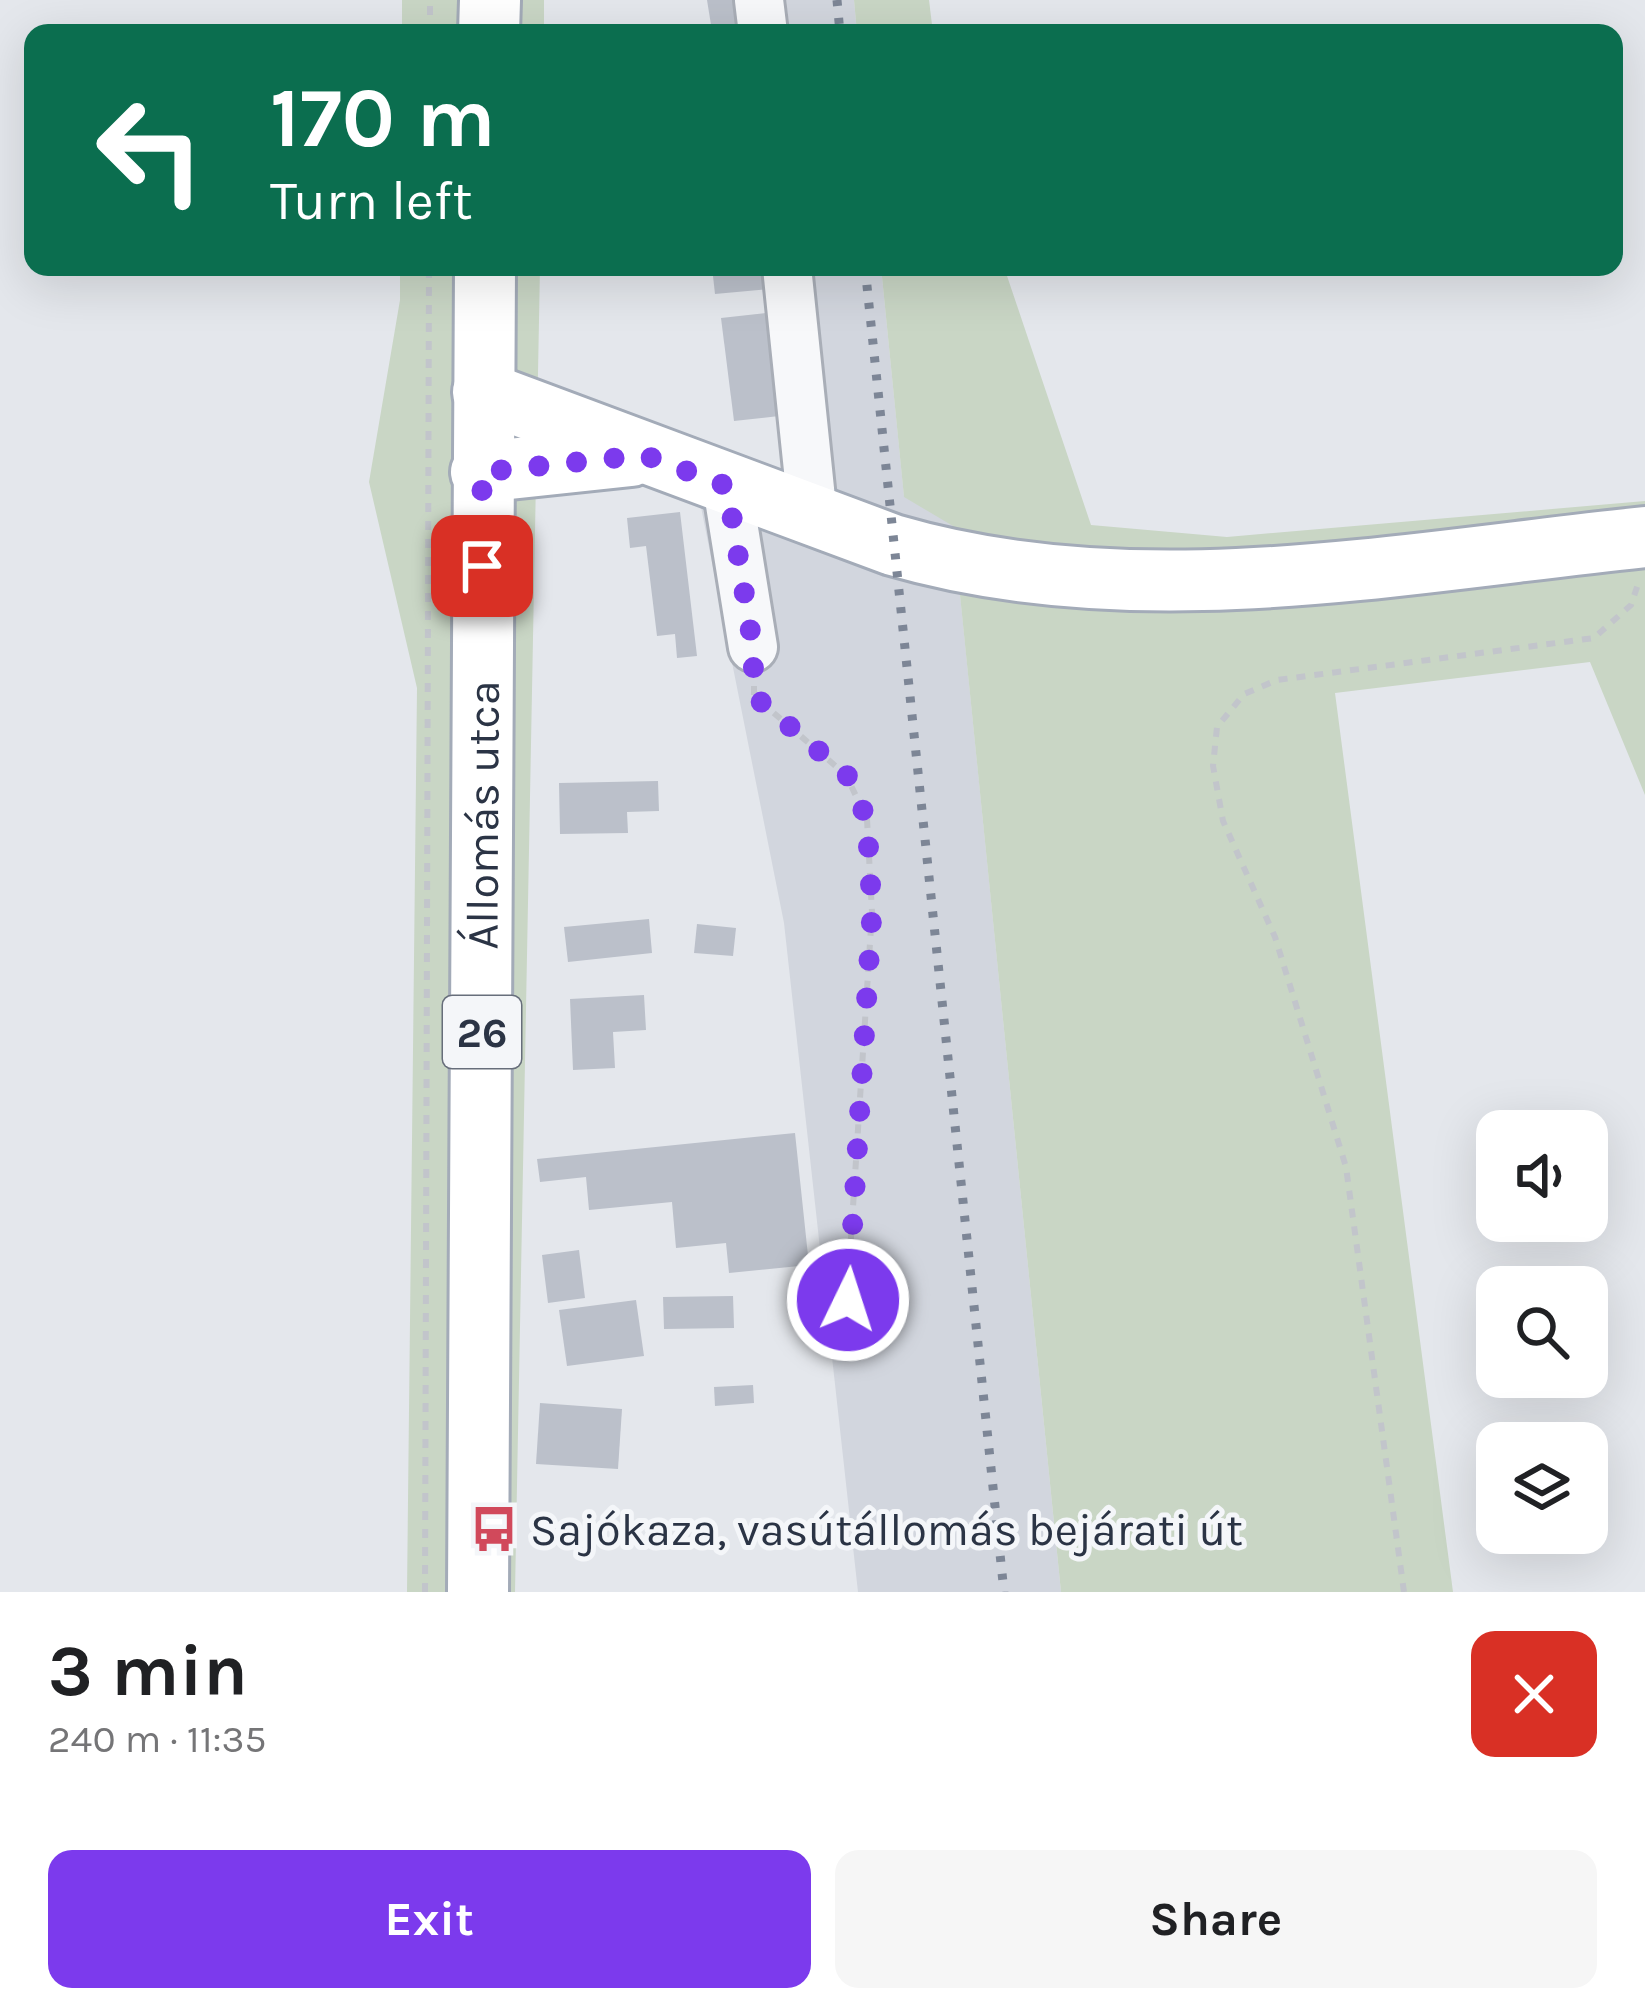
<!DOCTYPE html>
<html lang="en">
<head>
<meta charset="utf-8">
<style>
  body { margin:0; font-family:Karla,sans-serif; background:#f6f6f6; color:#202124; height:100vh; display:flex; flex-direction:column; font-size:45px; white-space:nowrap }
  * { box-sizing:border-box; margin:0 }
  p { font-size:39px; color:#757577 }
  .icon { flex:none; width:66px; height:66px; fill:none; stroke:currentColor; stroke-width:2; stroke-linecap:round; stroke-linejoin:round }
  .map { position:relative; height:1592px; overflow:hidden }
  .details { display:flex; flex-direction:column; background:#fff; flex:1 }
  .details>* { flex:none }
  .guide { position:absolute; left:24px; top:24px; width:1599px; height:252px; border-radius:24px; box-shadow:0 12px 48px #0002; background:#0b6e4f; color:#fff; overflow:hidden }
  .tools { position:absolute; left:1476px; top:1110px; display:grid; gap:24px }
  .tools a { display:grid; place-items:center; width:132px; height:132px; border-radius:24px; background:#fff; box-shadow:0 12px 48px #0002; font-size:60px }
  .pin { position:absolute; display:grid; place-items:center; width:102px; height:102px; color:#fff; margin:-51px; border-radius:24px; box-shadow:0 6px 18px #0006 }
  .me { position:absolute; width:132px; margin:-66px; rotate:4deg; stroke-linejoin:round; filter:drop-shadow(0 0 9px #0008) }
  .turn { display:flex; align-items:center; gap:42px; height:252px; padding:0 48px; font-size:54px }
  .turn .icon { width:156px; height:156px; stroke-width:2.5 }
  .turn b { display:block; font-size:84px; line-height:102px }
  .round { display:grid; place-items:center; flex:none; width:126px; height:126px; border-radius:24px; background:#f6f6f6 }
  .headline { display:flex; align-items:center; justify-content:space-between; height:204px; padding:0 48px }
  h1 { font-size:72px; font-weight:700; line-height:90px }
  .action { display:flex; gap:24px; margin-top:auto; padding:24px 48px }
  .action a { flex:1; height:138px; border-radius:24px; background:#7c3aed; color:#fff; font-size:48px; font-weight:700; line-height:138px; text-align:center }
  .action a+a { background:#f6f6f6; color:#202124 }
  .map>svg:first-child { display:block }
  .built { fill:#d2d6de }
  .green { fill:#c9d6c5 }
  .building { fill:#bbc0ca }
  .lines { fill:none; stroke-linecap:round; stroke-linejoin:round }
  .minor-casing { stroke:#a9aeb7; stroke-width:54 }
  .major-casing { stroke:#a3abb8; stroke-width:66 }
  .path { stroke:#c2c5cb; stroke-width:6; stroke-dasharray:9 9; stroke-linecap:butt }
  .minor { stroke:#f7f8fa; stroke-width:48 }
  .major { stroke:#fff; stroke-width:60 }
  .rail { stroke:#7d8696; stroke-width:9; stroke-dasharray:6 12; stroke-linecap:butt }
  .route { stroke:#7c3aed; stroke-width:21; stroke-dasharray:0 37.8 }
  .labels { text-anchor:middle; stroke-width:10; stroke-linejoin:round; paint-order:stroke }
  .shield { fill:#f4f6f9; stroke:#676e7b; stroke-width:3 }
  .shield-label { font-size:42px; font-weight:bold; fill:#2b3445 }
  .street-label { font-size:45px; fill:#2b3445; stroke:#f4f6f9 }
  .poi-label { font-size:45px; fill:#2b3445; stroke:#f4f6f9; text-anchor:start }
</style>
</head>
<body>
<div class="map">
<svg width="1645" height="1592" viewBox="0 0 1645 1592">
  <rect width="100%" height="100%" fill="#e4e7ec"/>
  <g class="built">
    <path d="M 786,0 L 854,0 L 857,33 L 790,33 Z"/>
    <path d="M 813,267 L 881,267 L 904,496 L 953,525 L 1061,1592 L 858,1592 L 784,923 L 690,452 L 836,498 Z"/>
  </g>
  <g class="green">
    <rect x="402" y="0" width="142" height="33"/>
    <path d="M 854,0 L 929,0 L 933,33 L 857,33 Z"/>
    <path d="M 400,267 L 540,267 L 515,1592 L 407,1592 L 417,688 L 369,482 L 400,300 Z"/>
    <path d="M 881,267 L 1004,267 L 1091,525 L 1227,537 L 1645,501 L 1645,795 L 1590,662 L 1335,693 L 1453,1592 L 1061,1592 L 953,526 L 904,497 Z"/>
  </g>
  <g class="building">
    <path d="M 707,0 L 742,0 L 746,25 L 712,31 Z"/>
    <path d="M 712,267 L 765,267 L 768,289 L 715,294 Z"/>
    <path d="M 766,313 L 779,416 L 734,421 L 721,318 Z"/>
    <path d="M 680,512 L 697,656 L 677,658 L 675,634 L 657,636 L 646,546 L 630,548 L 627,518 Z"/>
    <path d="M 658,781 L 659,811 L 627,812 L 628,833 L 560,834 L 559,783 Z"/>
    <path d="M 649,919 L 652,953 L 568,962 L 564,927 Z"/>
    <path d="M 697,924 L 736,928 L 733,956 L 694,953 Z"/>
    <path d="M 644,995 L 646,1030 L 613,1032 L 615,1068 L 573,1070 L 570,999 Z"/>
    <path d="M 795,1133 L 809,1265 L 729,1273 L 726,1243 L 676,1248 L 672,1202 L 589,1210 L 586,1177 L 540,1182 L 537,1159 Z"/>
    <path d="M 579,1250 L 585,1298 L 548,1303 L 542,1255 Z"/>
    <path d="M 733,1296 L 734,1328 L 664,1329 L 663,1297 Z"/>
    <path d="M 636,1300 L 644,1356 L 567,1366 L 559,1310 Z"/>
    <path d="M 753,1385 L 754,1403 L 715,1406 L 714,1387 Z"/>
    <path d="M 540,1403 L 622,1409 L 618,1469 L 536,1464 Z"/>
  </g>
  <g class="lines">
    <defs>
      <g id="minor">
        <path d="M 759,0 L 763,33"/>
        <path d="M 787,267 L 813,518"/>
        <path d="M 727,486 L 753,647"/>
      </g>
      <g id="major">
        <path d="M 489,33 L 490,0"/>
        <path d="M 483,392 L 893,545 C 1136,616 1398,563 1645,537"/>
        <path d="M 481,472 L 631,456"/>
        <path id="s1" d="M 478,1592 L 485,267"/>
      </g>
    </defs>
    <use href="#minor" class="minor-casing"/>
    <use href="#major" class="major-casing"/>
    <g class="path">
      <path d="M 430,33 L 430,0"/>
      <path d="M 754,686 L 754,696 L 846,775 L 867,819 L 872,912 L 847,1300"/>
      <path d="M 425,1592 L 429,267"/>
      <path d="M 1404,1592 L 1346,1167 L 1275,937 L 1223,821 L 1213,766 L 1217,727 L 1244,694 L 1277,680 L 1594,638 L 1631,605 L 1639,581"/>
    </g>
    <use href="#minor" class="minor"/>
    <use href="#major" class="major"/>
    <g class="rail">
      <path d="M 837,0 L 840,33"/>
      <path d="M 865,267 L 1004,1592"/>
    </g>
  </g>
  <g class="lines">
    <path class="route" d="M 482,566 L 482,472 L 644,455 L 727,486 L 753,647 L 754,696 L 847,775 L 867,819 L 872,912 L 848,1300"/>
  </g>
  <defs>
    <symbol id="bus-bare" viewBox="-9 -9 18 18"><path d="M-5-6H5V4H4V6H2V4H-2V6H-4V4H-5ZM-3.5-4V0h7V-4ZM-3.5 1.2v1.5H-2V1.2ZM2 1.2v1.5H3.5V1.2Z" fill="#d1495b" stroke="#f4f6f9" stroke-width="2.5" paint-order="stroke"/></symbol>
  </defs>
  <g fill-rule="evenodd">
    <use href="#bus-bare" x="461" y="1496" width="66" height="66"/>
  </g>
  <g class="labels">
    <rect class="shield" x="443" y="996" width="78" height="72" rx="9"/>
    <g class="shield-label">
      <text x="482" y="1047">26</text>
    </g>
    <g class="street-label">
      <text dy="16" stroke="none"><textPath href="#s1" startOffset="777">Állomás utca</textPath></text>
    </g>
    <g class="poi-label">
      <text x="530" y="1545">Sajókaza, vasútállomás bejárati út</text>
    </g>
  </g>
</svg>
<div class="tools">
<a><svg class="icon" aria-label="sound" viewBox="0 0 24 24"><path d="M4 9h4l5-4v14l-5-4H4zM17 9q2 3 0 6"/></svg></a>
<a><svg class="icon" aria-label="search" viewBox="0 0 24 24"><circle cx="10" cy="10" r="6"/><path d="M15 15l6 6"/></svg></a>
<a><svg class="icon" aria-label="layers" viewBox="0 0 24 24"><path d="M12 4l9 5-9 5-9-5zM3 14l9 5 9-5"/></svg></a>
</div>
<div class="pin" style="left:482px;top:566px;background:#d93025"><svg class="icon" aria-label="arrive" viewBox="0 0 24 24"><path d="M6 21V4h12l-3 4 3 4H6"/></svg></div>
<svg class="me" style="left:848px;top:1300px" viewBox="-20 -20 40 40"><circle r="17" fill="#7c3aed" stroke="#fff" stroke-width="3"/><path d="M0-11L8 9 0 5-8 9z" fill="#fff"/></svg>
<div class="guide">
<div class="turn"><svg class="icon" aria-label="left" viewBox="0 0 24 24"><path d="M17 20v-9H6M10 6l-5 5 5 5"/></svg><div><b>170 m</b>Turn left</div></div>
</div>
</div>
<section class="details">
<div class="headline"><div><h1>3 min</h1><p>240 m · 11:35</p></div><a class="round" style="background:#d93025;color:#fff"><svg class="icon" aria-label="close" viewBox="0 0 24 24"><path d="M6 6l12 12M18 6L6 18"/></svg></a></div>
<div class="action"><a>Exit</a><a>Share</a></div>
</section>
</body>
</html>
